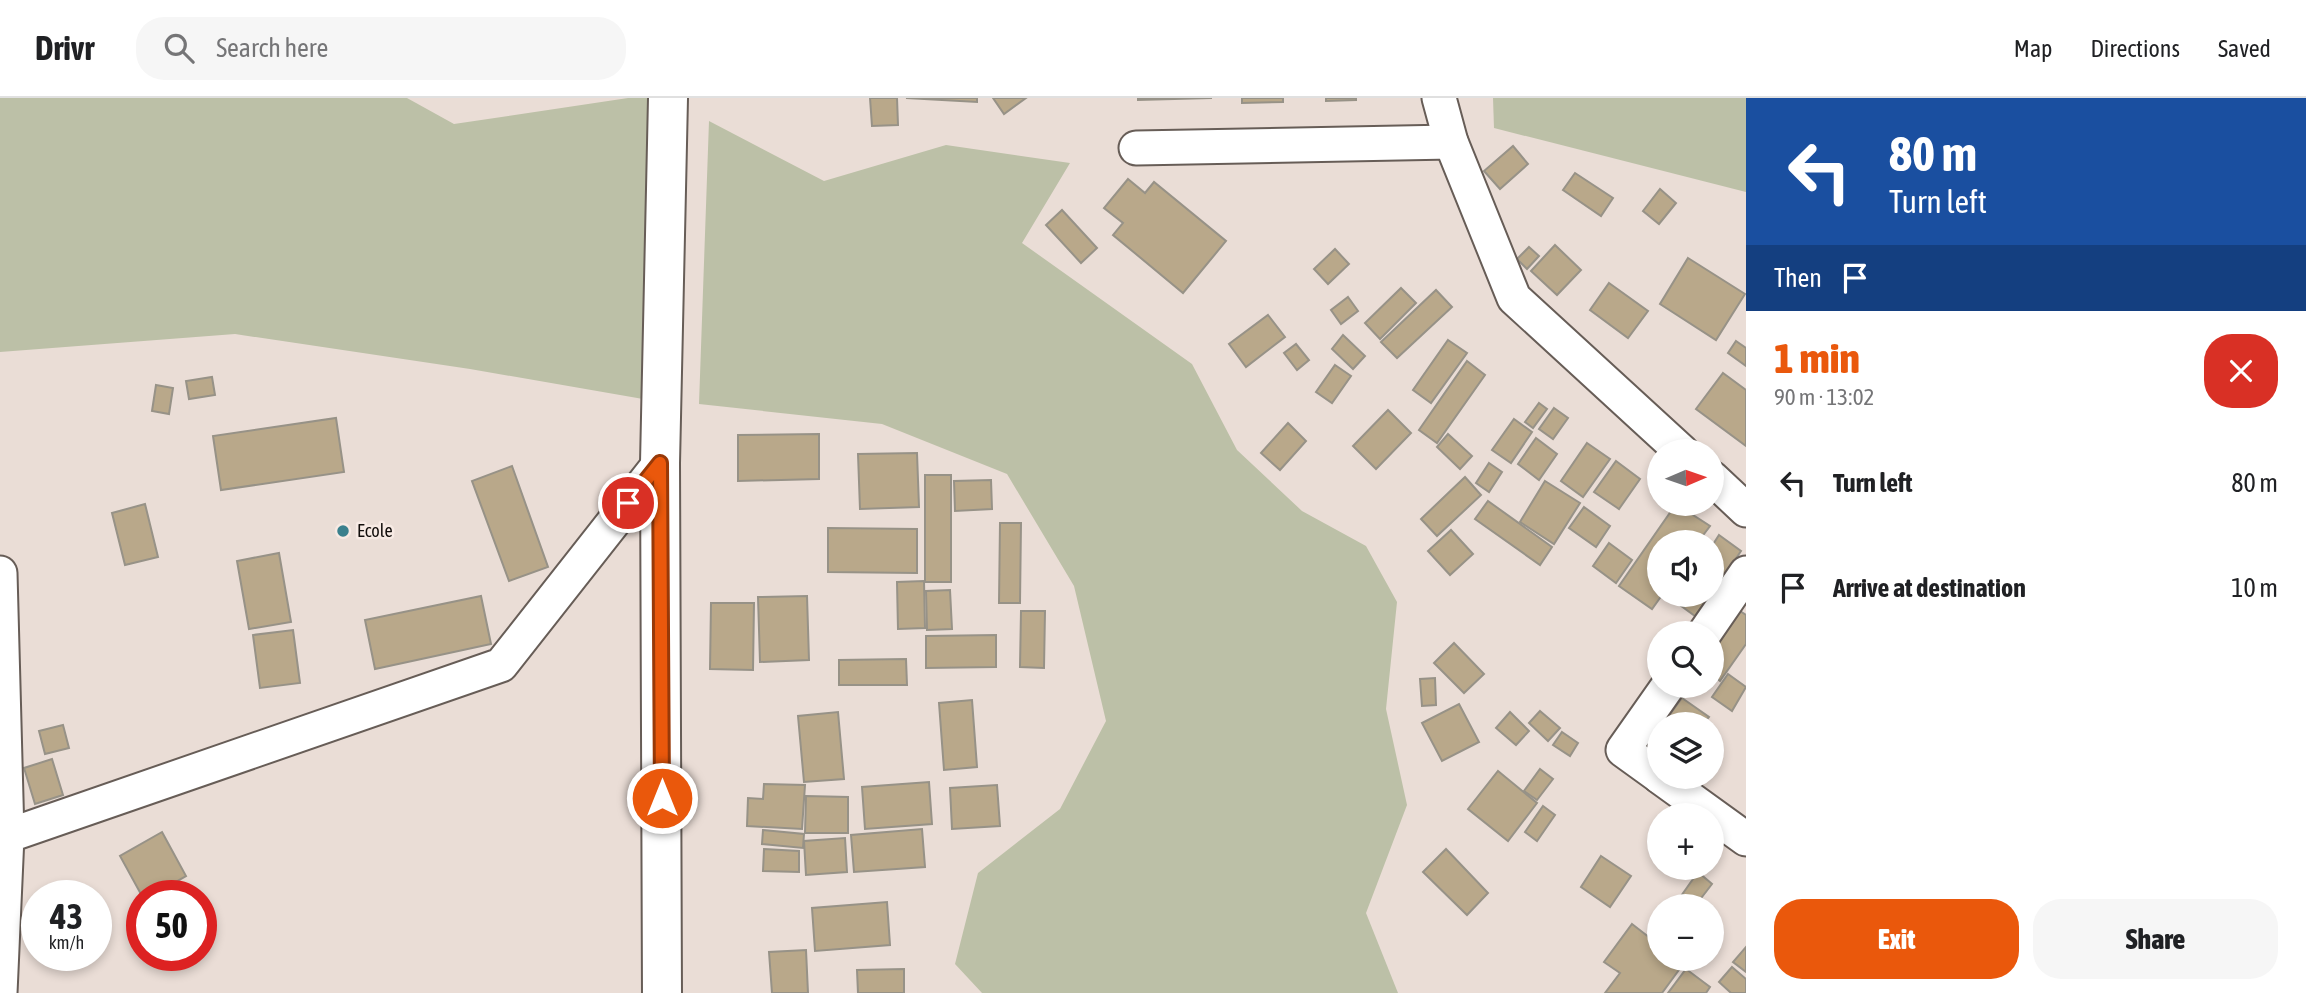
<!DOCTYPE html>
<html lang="en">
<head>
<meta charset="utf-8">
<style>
  body { margin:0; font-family:"Asap Condensed",sans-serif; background:#f6f6f6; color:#202124; height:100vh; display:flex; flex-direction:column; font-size:26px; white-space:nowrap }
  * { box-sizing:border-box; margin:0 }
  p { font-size:23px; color:#757577 }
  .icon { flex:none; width:38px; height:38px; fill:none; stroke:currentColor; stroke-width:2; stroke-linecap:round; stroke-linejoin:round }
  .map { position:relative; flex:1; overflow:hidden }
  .panel { display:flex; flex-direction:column; background:#fff; width:560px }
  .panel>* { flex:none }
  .banner { background:#1a4fa0; color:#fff; overflow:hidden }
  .needle { width:46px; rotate:88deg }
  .tools { position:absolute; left:1647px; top:341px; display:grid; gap:14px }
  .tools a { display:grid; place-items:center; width:77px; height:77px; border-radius:50%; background:#fff; box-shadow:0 4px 10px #0003; font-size:35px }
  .speed { position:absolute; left:21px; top:782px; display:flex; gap:14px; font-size:35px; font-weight:700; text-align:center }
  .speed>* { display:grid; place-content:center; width:91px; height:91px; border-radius:50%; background:#fff; box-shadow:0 4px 10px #0003; line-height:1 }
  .speed small { font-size:18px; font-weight:400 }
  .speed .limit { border:10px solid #d22; background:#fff; color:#111 }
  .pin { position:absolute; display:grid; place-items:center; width:60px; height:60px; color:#fff; margin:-30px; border:4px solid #fff; border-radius:50%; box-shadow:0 2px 7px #0007 }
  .me { position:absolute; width:77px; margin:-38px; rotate:0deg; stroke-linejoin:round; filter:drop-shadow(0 0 5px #0008) }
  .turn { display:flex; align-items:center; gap:24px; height:147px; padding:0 28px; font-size:32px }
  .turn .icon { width:91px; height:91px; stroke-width:2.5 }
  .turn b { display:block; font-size:49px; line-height:60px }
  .then { display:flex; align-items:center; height:66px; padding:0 28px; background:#0003; gap:14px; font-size:26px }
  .round { display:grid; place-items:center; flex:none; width:74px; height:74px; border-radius:28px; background:#f6f6f6 }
  .overview { display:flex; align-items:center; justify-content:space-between; height:119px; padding:0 28px }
  h1 { font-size:42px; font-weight:800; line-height:52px; color:#ea580c }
  .cta { display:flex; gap:14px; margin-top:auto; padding:14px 28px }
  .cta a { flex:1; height:80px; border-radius:28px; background:#ea580c; color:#fff; font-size:28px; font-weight:800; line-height:80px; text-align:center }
  .cta a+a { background:#f6f6f6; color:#202124 }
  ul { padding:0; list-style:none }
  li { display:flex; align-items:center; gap:21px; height:105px; padding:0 28px }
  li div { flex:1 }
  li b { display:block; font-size:26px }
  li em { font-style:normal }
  header { display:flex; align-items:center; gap:42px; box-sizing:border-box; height:98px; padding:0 35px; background:#fff; border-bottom:2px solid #e0e0e0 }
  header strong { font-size:33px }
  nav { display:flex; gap:38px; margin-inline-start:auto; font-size:24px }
  .search { width:490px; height:63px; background:#f6f6f6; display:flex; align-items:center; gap:18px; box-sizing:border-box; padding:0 24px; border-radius:28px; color:#757577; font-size:26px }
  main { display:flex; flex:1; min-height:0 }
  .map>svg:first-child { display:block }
  .green { fill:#bcc0a7 }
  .building { fill:#b9a88a; stroke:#979287; stroke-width:2 }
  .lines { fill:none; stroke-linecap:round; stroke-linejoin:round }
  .street-casing { stroke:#675d57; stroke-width:37 }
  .secondary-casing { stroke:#675d57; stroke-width:42 }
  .street { stroke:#fff; stroke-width:33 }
  .secondary { stroke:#fff; stroke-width:38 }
  .route-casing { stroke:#983908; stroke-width:18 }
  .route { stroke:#ea580c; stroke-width:12 }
  .poi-dot { fill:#3a808d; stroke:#f7eae4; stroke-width:2.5 }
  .labels { text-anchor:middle; stroke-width:5; stroke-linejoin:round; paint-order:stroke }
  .poi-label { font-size:18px; fill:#110d0b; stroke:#f7eae4; text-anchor:start }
</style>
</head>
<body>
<header>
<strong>Drivr</strong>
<div class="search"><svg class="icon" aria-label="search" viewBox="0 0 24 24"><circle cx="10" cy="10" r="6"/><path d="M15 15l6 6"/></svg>Search here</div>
<nav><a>Map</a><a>Directions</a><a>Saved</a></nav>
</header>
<main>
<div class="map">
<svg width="1746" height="895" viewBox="0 0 1746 895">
  <rect width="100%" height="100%" fill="#eaddd6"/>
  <g class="green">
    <path d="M 0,0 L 407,0 L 454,26 L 628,0 L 652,0 L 643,301 L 470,271 L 235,236 L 0,254 Z"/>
    <path d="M 1493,0 L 1746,0 L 1746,94 L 1494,30 Z"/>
    <path d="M 709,23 L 824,83 L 946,47 L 1070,65 L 1022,145 L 1192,266 L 1237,352 L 1302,413 L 1366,448 L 1397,504 L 1386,611 L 1407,707 L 1366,815 L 1398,895 L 982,895 L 955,866 L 978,775 L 1060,711 L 1106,623 L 1074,488 L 1007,376 L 882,326 L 699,306 Z"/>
  </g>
  <g class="building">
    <path d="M 870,0 L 897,0 L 898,27 L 872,28 Z"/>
    <path d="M 906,0 L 977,0 L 977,4 Z"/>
    <path d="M 993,0 L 1026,0 L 1004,16 Z"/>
    <path d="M 1138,0 L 1212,0 L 1138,2 Z"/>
    <path d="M 1242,0 L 1283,0 L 1283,4 L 1242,5 Z"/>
    <path d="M 1326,0 L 1356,0 L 1356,2 L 1326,3 Z"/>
    <path d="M 1513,48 L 1528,66 L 1500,91 L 1484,73 Z"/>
    <path d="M 1575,75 L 1613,100 L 1601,118 L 1563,92 Z"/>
    <path d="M 1128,81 L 1145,95 L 1154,84 L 1226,143 L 1183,195 L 1113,137 L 1123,125 L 1104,110 Z"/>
    <path d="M 1660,91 L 1676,105 L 1659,126 L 1643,113 Z"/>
    <path d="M 1062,112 L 1097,150 L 1081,165 L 1046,127 Z"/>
    <path d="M 1555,147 L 1581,172 L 1557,197 L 1531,173 Z"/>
    <path d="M 1529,149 L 1539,158 L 1527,171 L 1517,161 Z"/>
    <path d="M 1335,151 L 1349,166 L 1328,186 L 1314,171 Z"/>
    <path d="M 1688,160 L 1745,196 L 1716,242 L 1660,206 Z"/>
    <path d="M 1609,185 L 1648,213 L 1628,240 L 1590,212 Z"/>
    <path d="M 1401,190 L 1416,205 L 1380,241 L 1365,225 Z"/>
    <path d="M 1436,192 L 1452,209 L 1397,260 L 1381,244 Z"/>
    <path d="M 1348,199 L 1358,213 L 1341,226 L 1331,212 Z"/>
    <path d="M 1268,217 L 1285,239 L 1246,269 L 1229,246 Z"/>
    <path d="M 1343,237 L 1365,258 L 1353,271 L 1332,251 Z"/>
    <path d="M 1448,242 L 1467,255 L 1431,305 L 1413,292 Z"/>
    <path d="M 1736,243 L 1746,250 L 1746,268 L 1728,255 Z"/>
    <path d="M 1296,246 L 1309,262 L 1297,272 L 1284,255 Z"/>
    <path d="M 1467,263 L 1485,277 L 1437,345 L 1419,332 Z"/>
    <path d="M 1335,267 L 1351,278 L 1332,305 L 1316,294 Z"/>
    <path d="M 1723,275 L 1746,292 L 1746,348 L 1696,311 Z"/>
    <path d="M 212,279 L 215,297 L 189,301 L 186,283 Z"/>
    <path d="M 156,287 L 173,290 L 169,316 L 152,313 Z"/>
    <path d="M 1539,305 L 1547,311 L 1533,330 L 1525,324 Z"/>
    <path d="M 1554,310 L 1568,320 L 1553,341 L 1539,331 Z"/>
    <path d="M 1388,312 L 1411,335 L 1376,371 L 1353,348 Z"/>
    <path d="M 336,320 L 344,374 L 221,392 L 213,338 Z"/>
    <path d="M 1514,321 L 1532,334 L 1511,365 L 1492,352 Z"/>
    <path d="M 1288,325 L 1306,343 L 1280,372 L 1261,355 Z"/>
    <path d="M 819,336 L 819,381 L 738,383 L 738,337 Z"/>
    <path d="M 1448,336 L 1472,358 L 1460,371 L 1437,349 Z"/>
    <path d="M 1536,340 L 1557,356 L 1539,382 L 1518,366 Z"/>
    <path d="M 1587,345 L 1610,361 L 1583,399 L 1561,383 Z"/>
    <path d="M 917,355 L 919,409 L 860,411 L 858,356 Z"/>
    <path d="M 1616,363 L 1640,381 L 1619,411 L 1594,394 Z"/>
    <path d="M 1489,365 L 1502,374 L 1489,394 L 1476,385 Z"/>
    <path d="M 512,368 L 548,469 L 509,483 L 472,383 Z"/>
    <rect x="925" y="377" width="26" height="107"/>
    <path d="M 1465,379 L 1481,397 L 1437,438 L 1421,421 Z"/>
    <path d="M 991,382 L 992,411 L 955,413 L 954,383 Z"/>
    <path d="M 1545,383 L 1580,405 L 1554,446 L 1520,424 Z"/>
    <path d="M 1488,403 L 1552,449 L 1540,467 L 1475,421 Z"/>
    <path d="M 145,406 L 158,459 L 125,467 L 112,415 Z"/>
    <path d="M 1676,406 L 1710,428 L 1698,444 L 1659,444 L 1659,497 L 1662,497 L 1652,511 L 1619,488 Z"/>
    <path d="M 1584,409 L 1610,428 L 1596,449 L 1569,430 Z"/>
    <path d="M 1000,425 L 1021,425 L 1020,505 L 999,505 Z"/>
    <path d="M 828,430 L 917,431 L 917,475 L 828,474 Z"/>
    <path d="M 1451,432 L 1473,456 L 1450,477 L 1428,453 Z"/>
    <path d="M 1719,437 L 1741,453 L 1712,496 L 1712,448 Z"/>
    <path d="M 1609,445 L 1632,462 L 1616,485 L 1593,468 Z"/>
    <path d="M 279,455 L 291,524 L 249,531 L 237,463 Z"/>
    <path d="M 924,483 L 925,530 L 898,531 L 897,484 Z"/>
    <path d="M 950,492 L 952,531 L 927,532 L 926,493 Z"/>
    <path d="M 1676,497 L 1710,497 L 1695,518 L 1673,502 Z"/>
    <path d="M 481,498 L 491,546 L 375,571 L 365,522 Z"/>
    <path d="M 807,498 L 809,562 L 760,564 L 758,499 Z"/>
    <path d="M 711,505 L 754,505 L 753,572 L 710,571 Z"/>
    <path d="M 1021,513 L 1045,513 L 1044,570 L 1020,569 Z"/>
    <path d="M 1740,513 L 1746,517 L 1746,546 L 1720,583 L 1712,576 L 1712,553 Z"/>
    <path d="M 293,532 L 300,585 L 260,590 L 253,537 Z"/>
    <path d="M 996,537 L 996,569 L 926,570 L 926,538 Z"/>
    <path d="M 1454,545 L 1484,576 L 1464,595 L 1434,565 Z"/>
    <path d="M 906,561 L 907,587 L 839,587 L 839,562 Z"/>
    <path d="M 1728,576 L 1746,589 L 1732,613 L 1712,599 Z"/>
    <path d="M 1435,580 L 1436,607 L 1422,608 L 1420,581 Z"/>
    <path d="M 1682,600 L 1709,619 L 1703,626 L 1663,626 Z"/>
    <path d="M 972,602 L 977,669 L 944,672 L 939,605 Z"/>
    <path d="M 1459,606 L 1479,644 L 1442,663 L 1422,625 Z"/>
    <path d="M 1540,613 L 1560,630 L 1548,643 L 1529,625 Z"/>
    <path d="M 838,614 L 844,681 L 804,684 L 798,618 Z"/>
    <path d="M 1510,614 L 1529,633 L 1516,647 L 1496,630 Z"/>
    <path d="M 63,627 L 69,650 L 45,656 L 39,633 Z"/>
    <path d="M 1562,634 L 1578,645 L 1570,658 L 1553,647 Z"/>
    <path d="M 52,661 L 63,697 L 35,706 L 24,670 Z"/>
    <path d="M 1540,671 L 1553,681 L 1537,702 L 1524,693 Z"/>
    <path d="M 1498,673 L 1537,705 L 1508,743 L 1468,711 Z"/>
    <path d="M 929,684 L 932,726 L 865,731 L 862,689 Z"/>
    <path d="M 764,686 L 805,687 L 802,731 L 747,728 L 748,700 L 763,701 Z"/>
    <path d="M 997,687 L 1000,728 L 952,731 L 950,690 Z"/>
    <path d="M 806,698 L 848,699 L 848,735 L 805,735 Z"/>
    <path d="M 1543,708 L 1555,717 L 1537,743 L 1525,734 Z"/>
    <path d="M 922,731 L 925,769 L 854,774 L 851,737 Z"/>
    <path d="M 763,732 L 804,736 L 803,750 L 762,746 Z"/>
    <path d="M 162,734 L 186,778 L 151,798 L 142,798 L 120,758 Z"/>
    <path d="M 845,740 L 847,774 L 806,777 L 804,743 Z"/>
    <path d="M 764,751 L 799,753 L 799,774 L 763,773 Z"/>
    <path d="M 1446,751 L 1488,795 L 1467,817 L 1423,774 Z"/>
    <path d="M 1601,758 L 1631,778 L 1610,809 L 1581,789 Z"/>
    <path d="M 1698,774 L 1712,786 L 1695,808 L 1674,808 Z"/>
    <path d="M 887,804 L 890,847 L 815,853 L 812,810 Z"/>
    <path d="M 1632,826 L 1659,847 L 1659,861 L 1678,861 L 1684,865 L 1662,895 L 1605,895 L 1620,875 L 1604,864 Z"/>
    <path d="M 1746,849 L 1746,874 L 1733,864 Z"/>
    <path d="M 806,852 L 808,895 L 772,895 L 769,854 Z"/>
    <path d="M 1732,869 L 1746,881 L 1746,895 L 1731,895 L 1719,884 Z"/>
    <path d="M 904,871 L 904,895 L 858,895 L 857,872 Z"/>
    <path d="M 1686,871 L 1710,889 L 1706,895 L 1668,895 Z"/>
  </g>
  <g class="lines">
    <defs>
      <g id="street">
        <path d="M 1439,0 L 1451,44 L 1514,200 L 1682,354"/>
        <path d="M 1136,50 L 1451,44"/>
        <path d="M 1712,380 L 1746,412"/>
        <path d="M 0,475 L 7,738"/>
        <path d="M 1704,536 L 1746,475"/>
        <path d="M 1659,678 L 1623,652 L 1668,588"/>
        <path d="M 1660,679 L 1746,741"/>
        <path d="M 0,895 L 7,738 L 501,567 L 660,365"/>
      </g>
      <path id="secondary" d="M 662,895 L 660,365 L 668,0"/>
    </defs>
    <use href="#street" class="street-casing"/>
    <use href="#secondary" class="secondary-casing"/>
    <use href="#street" class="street"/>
    <use href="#secondary" class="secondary"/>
  </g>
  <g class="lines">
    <defs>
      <path id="route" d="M 628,405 L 660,365 L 662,700"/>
    </defs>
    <use href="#route" class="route-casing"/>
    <use href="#route" class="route"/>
  </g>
  <circle class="poi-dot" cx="343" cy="433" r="7"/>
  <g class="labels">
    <g class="poi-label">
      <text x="357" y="439">Ecole</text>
    </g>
  </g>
</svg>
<div class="tools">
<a><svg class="needle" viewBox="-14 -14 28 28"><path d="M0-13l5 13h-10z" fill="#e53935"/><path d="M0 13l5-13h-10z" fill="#757577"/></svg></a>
<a><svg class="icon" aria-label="sound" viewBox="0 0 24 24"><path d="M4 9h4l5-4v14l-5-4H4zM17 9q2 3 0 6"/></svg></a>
<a><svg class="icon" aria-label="search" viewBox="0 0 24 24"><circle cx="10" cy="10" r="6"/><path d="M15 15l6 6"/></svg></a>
<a><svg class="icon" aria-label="layers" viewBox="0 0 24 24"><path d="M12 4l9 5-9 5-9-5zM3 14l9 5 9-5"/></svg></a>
<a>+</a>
<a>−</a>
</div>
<div class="speed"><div>43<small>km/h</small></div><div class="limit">50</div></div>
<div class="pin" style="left:628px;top:405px;background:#d93025"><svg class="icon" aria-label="arrive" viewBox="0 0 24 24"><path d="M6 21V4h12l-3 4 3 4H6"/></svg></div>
<svg class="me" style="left:662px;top:700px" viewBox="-20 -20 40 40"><circle r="17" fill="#ea580c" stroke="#fff" stroke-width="3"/><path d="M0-11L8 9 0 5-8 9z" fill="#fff"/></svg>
</div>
<section class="panel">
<div class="banner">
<div class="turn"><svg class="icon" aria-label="left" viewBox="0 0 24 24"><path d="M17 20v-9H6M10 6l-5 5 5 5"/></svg><div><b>80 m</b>Turn left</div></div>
<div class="then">Then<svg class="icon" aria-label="arrive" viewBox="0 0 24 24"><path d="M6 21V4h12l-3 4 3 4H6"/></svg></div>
</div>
<div class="overview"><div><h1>1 min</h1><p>90 m · 13:02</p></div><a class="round" style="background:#d93025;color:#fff"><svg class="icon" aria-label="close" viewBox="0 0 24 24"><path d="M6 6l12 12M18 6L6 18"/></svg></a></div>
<ul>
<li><svg class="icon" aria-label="left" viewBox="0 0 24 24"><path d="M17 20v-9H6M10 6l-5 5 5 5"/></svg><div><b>Turn left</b></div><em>80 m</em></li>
<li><svg class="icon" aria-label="arrive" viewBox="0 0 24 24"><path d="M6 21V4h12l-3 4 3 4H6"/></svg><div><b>Arrive at destination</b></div><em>10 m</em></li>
</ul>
<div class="cta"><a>Exit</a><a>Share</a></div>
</section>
</main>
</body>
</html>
